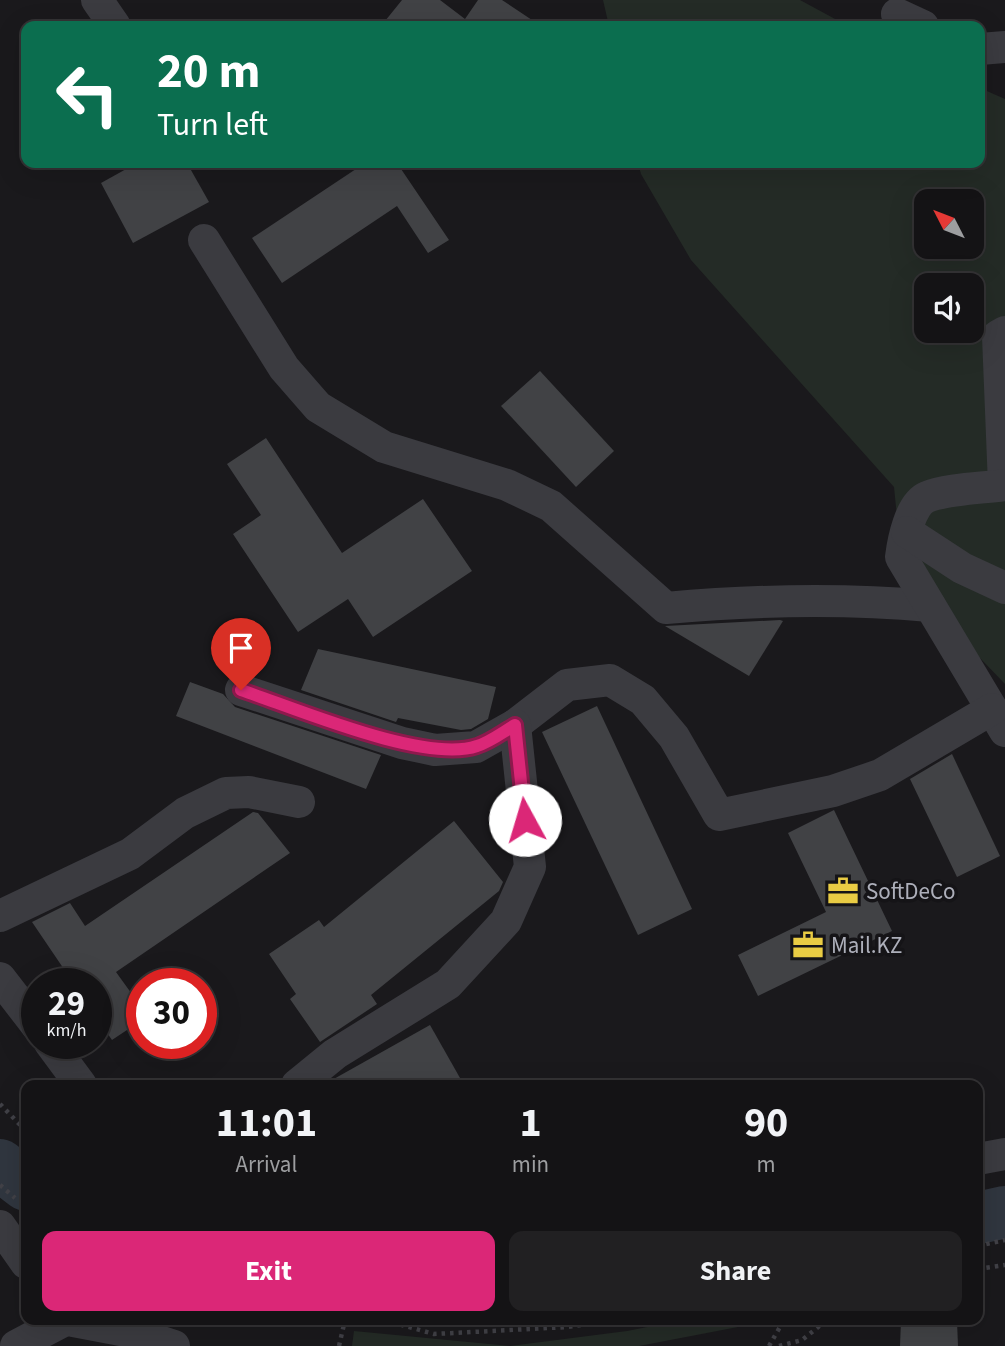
<!DOCTYPE html>
<html lang="en">
<head>
<meta charset="utf-8">
<style>
  body { margin:0; font-family:"Source Sans 3",sans-serif; background:#212022; color:#f1f3f6; height:100vh; display:flex; flex-direction:column; font-size:26px; white-space:nowrap }
  * { box-sizing:border-box; margin:0 }
  p { font-size:23px; color:#9d9ea0 }
  .icon { flex:none; width:38px; height:38px; fill:none; stroke:currentColor; stroke-width:2; stroke-linecap:round; stroke-linejoin:round }
  .map { position:relative; flex:1; overflow:hidden }
  .side { position:absolute; left:21px; top:1080px; width:962px; height:245px; display:flex; flex-direction:column; background:#141315; border-radius:14px; box-shadow:0 7px 28px #0002,0 0 0 2px #333234 }
  .side>* { flex:none }
  .guide { position:absolute; left:21px; top:21px; width:964px; height:147px; border-radius:14px; box-shadow:0 7px 28px #0002,0 0 0 2px #333234; background:#0b6e4f; color:#fff; overflow:hidden }
  .needle { width:46px; rotate:312deg }
  .tools { position:absolute; left:914px; top:189px; display:grid; gap:14px }
  .tools a { display:grid; place-items:center; width:70px; height:70px; border-radius:14px; background:#141315; box-shadow:0 7px 28px #0002,0 0 0 2px #333234; font-size:35px }
  .speed { position:absolute; left:21px; top:968px; display:flex; gap:14px; font-size:35px; font-weight:700; text-align:center }
  .speed>* { display:grid; place-content:center; width:91px; height:91px; border-radius:50%; background:#141315; box-shadow:0 7px 28px #0002,0 0 0 2px #333234; line-height:1 }
  .speed small { font-size:18px; font-weight:400 }
  .speed .limit { border:10px solid #d22; background:#fff; color:#111 }
  .pin { position:absolute; display:grid; place-items:center; width:60px; height:60px; color:#fff; margin:-72px -30px; border-radius:50% 50% 50% 0; rotate:-45deg; box-shadow:0 0 7px #0007 }
  .pin .icon { rotate:45deg }
  .me { position:absolute; width:77px; margin:-38px; rotate:354deg; stroke-linejoin:round; filter:drop-shadow(0 0 5px #0008) }
  .turn { display:flex; align-items:center; gap:24px; height:147px; padding:0 21px; font-size:32px }
  .turn .icon { width:91px; height:91px; stroke-width:2.5 }
  .turn b { display:block; font-size:49px; line-height:60px }
  .eta { display:flex; justify-content:space-evenly; align-items:center; height:119px; text-align:center }
  .eta b { font-size:42px; font-weight:700; line-height:49px }
  .primary-button { display:flex; gap:14px; margin-top:auto; padding:14px 21px }
  .primary-button a { flex:1; height:80px; border-radius:14px; background:#db2777; color:#fff; font-size:28px; font-weight:700; line-height:80px; text-align:center }
  .primary-button a+a { background:#212022; color:#f1f3f6 }
  .map>svg:first-child { display:block }
  .green { fill:#242b26; fill-rule:evenodd }
  .lines { fill:none; stroke-linecap:round; stroke-linejoin:round }
  .river { stroke:#30363f; stroke-width:52 }
  .building { fill:#414245 }
  .path { stroke:#414147; stroke-width:4.5; stroke-dasharray:3.5 5; stroke-linecap:butt }
  .minor { stroke:#3b3b40; stroke-width:32 }
  .route-casing { stroke:#8e194d; stroke-width:18 }
  .route { stroke:#db2777; stroke-width:12 }
  .labels { text-anchor:middle; stroke-width:7; stroke-linejoin:round; paint-order:stroke }
  .poi-label { font-size:23px; fill:#adafba; stroke:#151417; text-anchor:start }
</style>
</head>
<body>
<div class="map">
<svg width="1005" height="1346" viewBox="0 0 1005 1346">
  <rect width="100%" height="100%" fill="#1a191c"/>
  <g class="green">
    <path d="M 603,0 L 800,0 L 848,26 L 609,26 Z"/>
    <path d="M 980,88 L 1005,99 L 1005,684 L 930,606 L 901,557 L 894,487 L 691,260 L 641,174 L 638,163 L 980,163 ZM 926,201 L 971,201 L 971,247 L 926,247 ZM 926,285 L 971,285 L 971,331 L 926,331 Z"/>
    <path d="M 683,1320 L 774,1320 L 639,1346 L 352,1346 L 354,1331 L 510,1346 L 627,1331 Z"/>
  </g>
  <g class="lines">
    <g class="river">
      <path d="M 0,1165 L 26,1185"/>
      <path d="M 978,1218 L 1005,1212"/>
    </g>
  </g>
  <g class="building">
    <path d="M 402,0 L 440,0 L 465,19 L 478,0 L 502,0 L 541,26 L 381,26 Z"/>
    <path d="M 137,163 L 187,163 L 209,202 L 133,243 L 101,183 Z"/>
    <path d="M 365,163 L 397,163 L 449,240 L 428,253 L 397,206 L 282,283 L 252,238 Z"/>
    <path d="M 540,371 L 614,451 L 576,487 L 501,406 Z"/>
    <path d="M 266,438 L 342,553 L 423,499 L 472,571 L 373,637 L 348,599 L 298,632 L 233,534 L 261,515 L 227,464 Z"/>
    <path d="M 780,620 L 783,621 L 749,676 L 665,626 Z"/>
    <path d="M 318,649 L 496,687 L 488,719 L 471,729 L 461,730 L 398,718 L 396,722 L 301,690 Z"/>
    <path d="M 190,682 L 223,694 L 235,707 L 381,755 L 366,789 L 176,716 Z"/>
    <path d="M 597,706 L 692,909 L 638,935 L 542,732 Z"/>
    <path d="M 952,754 L 1000,856 L 957,877 L 910,779 Z"/>
    <path d="M 834,810 L 892,931 L 758,996 L 738,955 L 826,912 L 788,833 Z"/>
    <path d="M 253,812 L 258,813 L 290,853 L 116,972 L 142,1008 L 142,1020 L 112,1040 L 96,1017 L 96,984 L 74,984 L 32,922 L 70,903 L 85,926 Z"/>
    <path d="M 454,821 L 503,882 L 499,891 L 371,995 L 377,1004 L 320,1042 L 290,999 L 296,994 L 269,954 L 319,920 L 324,927 Z"/>
    <path d="M 430,1025 L 464,1085 L 326,1085 L 332,1080 Z"/>
    <path d="M 901,1321 L 957,1321 L 958,1346 L 900,1346 Z"/>
  </g>
  <g class="lines">
    <g class="path">
      <path d="M 0,1104 L 26,1131"/>
      <path d="M 0,1185 L 15,1198"/>
      <path d="M 978,1246 L 1005,1240"/>
      <path d="M 978,1269 L 1005,1265"/>
      <path d="M 384,1320 L 434,1334 L 568,1327 L 614,1320"/>
      <path d="M 339,1346 L 345,1320"/>
      <path d="M 769,1346 L 784,1320"/>
      <path d="M 779,1346 L 802,1340 L 827,1320"/>
    </g>
    <g class="minor">
      <path d="M 97,0 L 115,26"/>
      <path d="M 897,14 L 923,26"/>
      <path d="M 980,49 L 1005,47"/>
      <path d="M 204,240 L 284,368 L 318,407 L 384,447 L 507,485 L 551,506 L 666,608 C 755,600 841,598 930,606"/>
      <path d="M 1004,485 L 998,336 L 1005,332"/>
      <path d="M 1005,485 C 983,488 946,489 927,497 C 910,504 903,541 901,557 L 1005,731"/>
      <path d="M 907,532 L 962,568 L 1005,588"/>
      <path d="M 241,690 L 402,743 L 435,750 L 476,747 L 515,725 L 567,685 L 610,680 L 643,700 L 674,737 L 719,815 L 833,791 L 880,775 L 992,709"/>
      <path d="M 0,916 L 130,854 L 185,813 L 226,793 L 249,792 L 299,802"/>
      <path d="M 0,978 L 37,1026"/>
      <path d="M 50,1043 L 81,1085"/>
      <path d="M 297,1085 L 335,1054 L 448,984 L 506,921 L 530,867 L 515,725"/>
      <path d="M 978,1159 L 1005,1154"/>
      <path d="M 0,1226 L 26,1263"/>
      <path d="M 68,1320 L 131,1332 L 174,1346"/>
      <path d="M 16,1346 L 65,1320"/>
    </g>
  </g>
  <g class="lines">
    <defs>
      <path id="route" d="M 241,690 C 295,708 425,764 477,746 C 490,742 503,732 515,725 L 525,820"/>
    </defs>
    <use href="#route" class="route-casing"/>
    <use href="#route" class="route"/>
  </g>
  <defs>
    <symbol id="office-bare" viewBox="-9 -9 18 18"><path d="M-6-3h4V-5.5h4V-3h4V5H-6ZM-1-4.5V-3h2v-1.5ZM-6 0V1H6V0Z" fill="#e9cc44" stroke="#151417" stroke-width="2.5" paint-order="stroke"/></symbol>
  </defs>
  <g fill-rule="evenodd">
    <use href="#office-bare" x="821" y="869" width="44" height="44"/>
    <use href="#office-bare" x="786" y="923" width="44" height="44"/>
  </g>
  <g class="labels">
    <g class="poi-label">
      <text x="866" y="899">SoftDeCo</text>
      <text x="831" y="953">Mail.KZ</text>
    </g>
  </g>
</svg>
<div class="tools">
<a><svg class="needle" viewBox="-14 -14 28 28"><path d="M0-13l5 13h-10z" fill="#e53935"/><path d="M0 13l5-13h-10z" fill="#9d9ea0"/></svg></a>
<a><svg class="icon" aria-label="sound" viewBox="0 0 24 24"><path d="M4 9h4l5-4v14l-5-4H4zM17 9q2 3 0 6"/></svg></a>
</div>
<div class="speed"><div>29<small>km/h</small></div><div class="limit">30</div></div>
<div class="pin" style="left:241px;top:690px;background:#d93025"><svg class="icon" aria-label="arrive" viewBox="0 0 24 24"><path d="M6 21V4h12l-3 4 3 4H6"/></svg></div>
<svg class="me" style="left:525px;top:820px" viewBox="-20 -20 40 40"><circle r="19" fill="#fff"/><path d="M0-13L10 11 0 6-10 11z" fill="#db2777"/></svg>
<div class="guide">
<div class="turn"><svg class="icon" aria-label="left" viewBox="0 0 24 24"><path d="M17 20v-9H6M10 6l-5 5 5 5"/></svg><div><b>20 m</b>Turn left</div></div>
</div>
<section class="side">
<div class="eta">
<div><b>11:01</b><p>Arrival</p></div>
<div><b>1</b><p>min</p></div>
<div><b>90</b><p>m</p></div>
</div>
<div class="primary-button"><a>Exit</a><a>Share</a></div>
</section>
</div>
</body>
</html>
